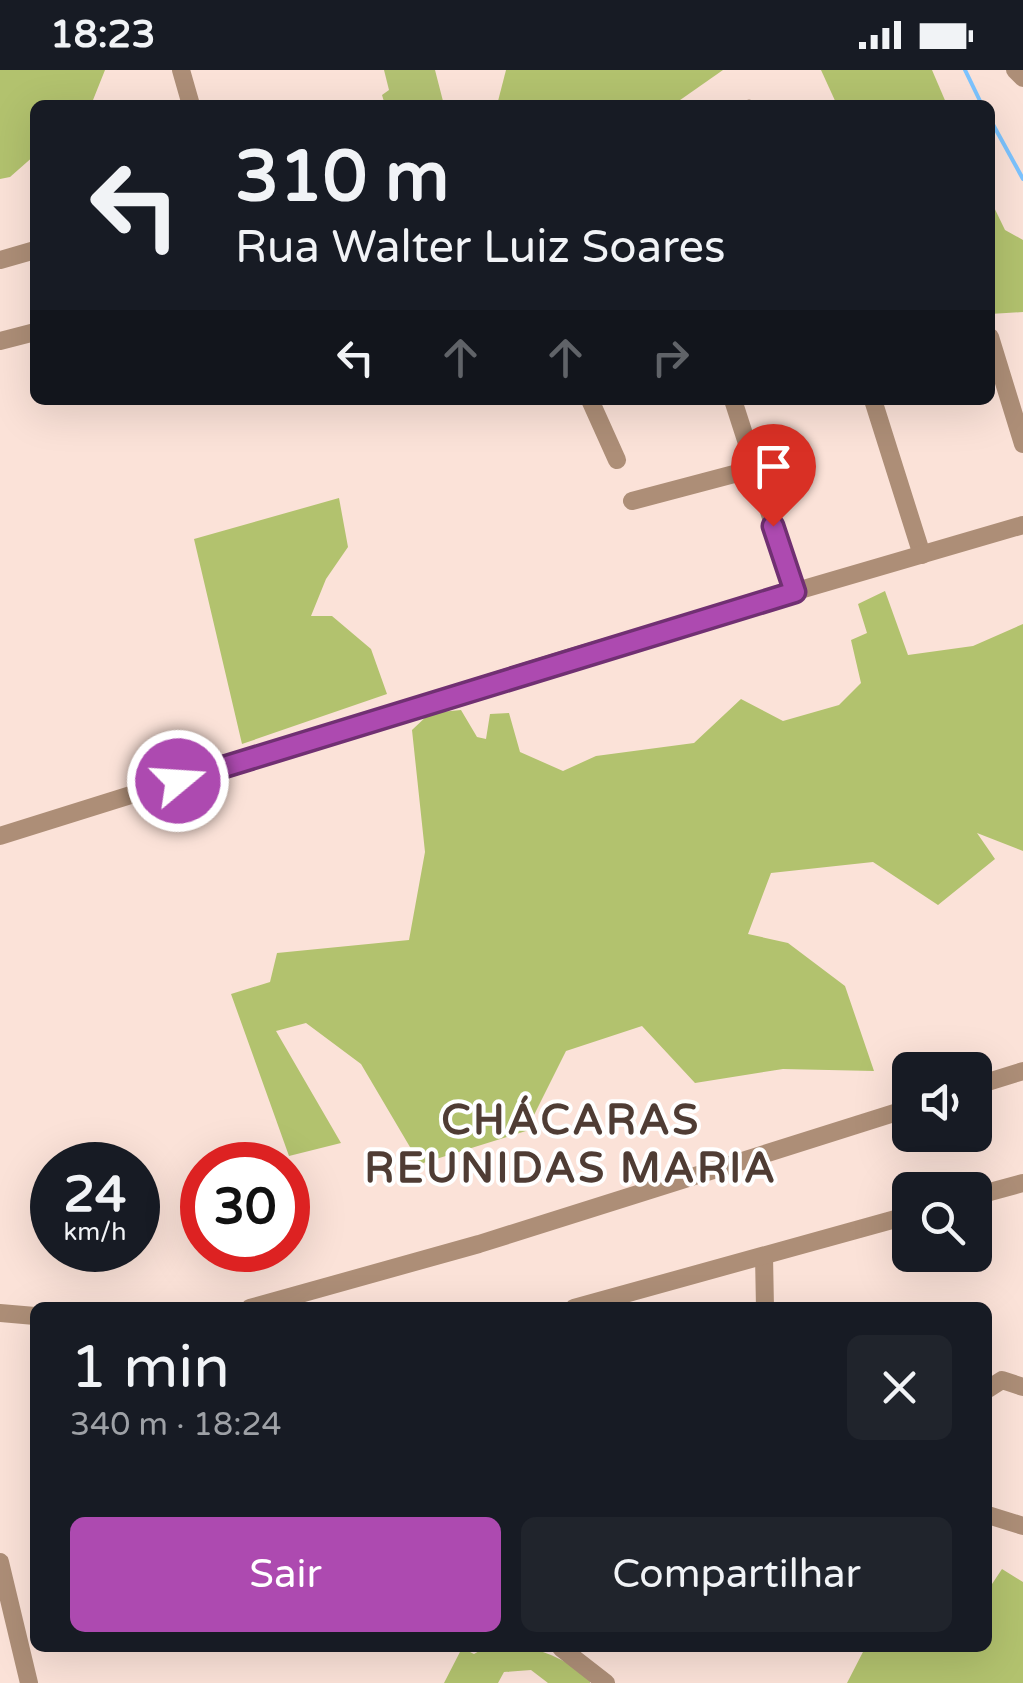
<!DOCTYPE html>
<html lang="pt">
<head>
<meta charset="utf-8">
<style>
  body { margin:0; font-family:"Varela Round",sans-serif; background:#20242c; color:#f1f3f6; height:100vh; display:flex; flex-direction:column; font-size:38px; white-space:nowrap }
  * { box-sizing:border-box; margin:0 }
  p { font-size:32px; color:#9ea1a6 }
  .icon { flex:none; width:55px; height:55px; fill:none; stroke:currentColor; stroke-width:2; stroke-linecap:round; stroke-linejoin:round }
  .map { position:relative; flex:1; overflow:hidden }
  .sheet { position:absolute; left:30px; top:1232px; width:962px; height:350px; display:flex; flex-direction:column; background:#171b24; border-radius:15px; box-shadow:0 10px 40px #0002 }
  .sheet>* { flex:none }
  .top-card { position:absolute; left:30px; top:30px; width:965px; height:305px; border-radius:15px; box-shadow:0 10px 40px #0002; background:#171b24; color:#f1f3f6; overflow:hidden }
  .controls { position:absolute; left:892px; top:982px; display:grid; gap:20px }
  .controls a { display:grid; place-items:center; width:100px; height:100px; border-radius:15px; background:#171b24; box-shadow:0 10px 40px #0002; font-size:50px }
  .speed { position:absolute; left:30px; top:1072px; display:flex; gap:20px; font-size:50px; font-weight:700; text-align:center }
  .speed>* { display:grid; place-content:center; width:130px; height:130px; border-radius:50%; background:#171b24; box-shadow:0 10px 40px #0002; line-height:1 }
  .speed small { font-size:25px; font-weight:400 }
  .speed .limit { border:15px solid #d22; background:#fff; color:#111 }
  .pin { position:absolute; display:grid; place-items:center; width:85px; height:85px; color:#fff; margin:-102px -42px; border-radius:50% 50% 50% 0; rotate:-45deg; box-shadow:0 0 10px #0007 }
  .pin .icon { rotate:45deg }
  .me { position:absolute; width:110px; margin:-55px; rotate:72deg; stroke-linejoin:round; filter:drop-shadow(0 0 8px #0008) }
  .turn { display:flex; align-items:center; gap:35px; height:210px; padding:0 40px; font-size:45px }
  .turn .icon { width:130px; height:130px; stroke-width:2.5 }
  .turn b { display:block; font-size:70px; line-height:85px }
  .lanes { display:flex; align-items:center; height:95px; padding:0 40px; background:#0003; justify-content:center; gap:50px; direction:ltr }
  .lanes .off { opacity:.35 }
  .round { display:grid; place-items:center; flex:none; width:105px; height:105px; border-radius:15px; background:#20242c }
  .summary { display:flex; align-items:center; justify-content:space-between; height:170px; padding:0 40px }
  h1 { font-size:60px; font-weight:600; line-height:75px }
  .button { display:flex; gap:20px; margin-top:auto; padding:20px 40px }
  .button a { flex:1; height:115px; border-radius:15px; background:#ad4ab0; color:#fff; font-size:40px; font-weight:600; line-height:115px; text-align:center }
  .button a+a { background:#20242c; color:#f1f3f6 }
  .status { display:flex; justify-content:space-between; align-items:center; height:70px; padding:0 50px; background:#171b24; direction:ltr }
  .status svg { height:28px; fill:currentColor }
  .map>svg:first-child { display:block }
  .green { fill:#b2c172 }
  .forest { fill:#b2c26e }
  .lines { fill:none; stroke-linecap:round; stroke-linejoin:round }
  .stream { stroke:#7cc3fe; stroke-width:4 }
  .service { stroke:#ad8e77; stroke-width:9 }
  .minor { stroke:#ad8e77; stroke-width:18 }
  .route-casing { stroke:#703072; stroke-width:25 }
  .route { stroke:#ad4ab0; stroke-width:18 }
  .labels { text-anchor:middle; stroke-width:8; stroke-linejoin:round; paint-order:stroke }
  .district-label { font-size:42px; font-weight:bold; letter-spacing:2.5px; fill:#4f3c34; stroke:#fff }
</style>
</head>
<body>
<div class="status"><b>18:23</b><svg viewBox="0 0 49 12"><path d="M0 12V9h3v3zM5 12V6h3v6zM10 12V3h3v9zM15 12V0h3v12zM26 1h20v11H26zM47 4h2v5h-2z"/></svg></div>
<div class="map">
<svg width="1023" height="1613" viewBox="0 0 1023 1613">
  <rect width="100%" height="100%" fill="#fbe2d8"/>
  <path class="green" d="M 384,0 L 435,0 L 444,35 L 385,35 L 382,25 L 389,20 Z"/>
  <g class="forest">
    <path d="M 0,0 L 105,0 L 91,35 L 35,35 L 35,85 L 10,107 L 0,109 Z"/>
    <path d="M 506,0 L 723,0 L 673,35 L 497,35 Z"/>
    <path d="M 821,0 L 932,0 L 947,35 L 837,35 Z"/>
    <path d="M 990,129 L 1005,160 L 1023,170 L 1023,242 L 990,244 Z"/>
    <path d="M 339,428 L 348,477 L 326,509 L 311,546 L 332,546 L 371,579 L 387,624 L 242,674 L 194,469 Z"/>
    <path d="M 885,521 L 908,585 L 973,576 L 1023,554 L 1023,781 L 977,763 L 995,789 L 938,835 L 873,792 L 771,803 L 748,864 L 788,873 L 845,916 L 874,1001 L 783,999 L 695,1013 L 642,956 L 566,981 L 526,1061 L 420,1094 L 361,994 L 306,953 L 276,961 L 341,1073 L 289,1086 L 231,924 L 270,912 L 277,883 L 409,870 L 425,782 L 412,660 L 430,643 L 461,640 L 477,667 L 486,669 L 490,644 L 509,643 L 520,682 L 563,701 L 596,686 L 694,673 L 741,629 L 783,651 L 839,635 L 861,613 L 851,570 L 867,563 L 858,534 Z"/>
    <path d="M 1002,1499 L 1023,1512 L 1023,1613 L 847,1613 L 865,1578 L 988,1578 L 988,1520 Z"/>
    <path d="M 462,1578 L 474,1584 C 511,1562 559,1585 590,1608 L 590,1613 L 548,1613 L 531,1600 L 504,1602 L 498,1613 L 444,1613 Z"/>
  </g>
  <g class="lines">
    <g class="stream">
      <path d="M 965,0 L 982,35"/>
      <path d="M 990,49 L 1023,109"/>
    </g>
    <path class="service" d="M 747,35 L 749,34"/>
    <g class="minor">
      <path d="M 181,0 L 191,35"/>
      <path d="M 1015,0 L 1023,8"/>
      <path d="M 0,190 L 35,180"/>
      <path d="M 990,267 L 1023,374"/>
      <path d="M 0,271 L 35,262"/>
      <path d="M 590,330 L 617,390"/>
      <path d="M 733,330 L 795,522"/>
      <path d="M 873,330 L 922,485"/>
      <path d="M 632,431 L 753,399"/>
      <path d="M 0,766 L 571,587 L 1023,455"/>
      <path d="M 975,1016 L 1023,1001"/>
      <path d="M 975,1126 L 1023,1113"/>
      <path d="M 764,1186 L 765,1238"/>
      <path d="M 250,1238 L 479,1174 L 910,1038"/>
      <path d="M 574,1238 L 910,1145"/>
      <path d="M 0,1243 L 35,1246"/>
      <path d="M 988,1319 L 1002,1310 L 1023,1317"/>
      <path d="M 988,1445 L 1023,1456"/>
      <path d="M 0,1492 L 29,1613"/>
      <path d="M 561,1578 L 606,1613"/>
    </g>
  </g>
  <g class="lines">
    <defs>
      <path id="route" d="M 178,711 L 795,522 L 773,456"/>
    </defs>
    <use href="#route" class="route-casing"/>
    <use href="#route" class="route"/>
  </g>
  <g class="labels">
    <g class="district-label">
      <text x="571" y="1064">CHÁCARAS<tspan x="571" dy="48">REUNIDAS MARIA</tspan></text>
    </g>
  </g>
</svg>
<div class="controls">
<a><svg class="icon" aria-label="sound" viewBox="0 0 24 24"><path d="M4 9h4l5-4v14l-5-4H4zM17 9q2 3 0 6"/></svg></a>
<a><svg class="icon" aria-label="search" viewBox="0 0 24 24"><circle cx="10" cy="10" r="6"/><path d="M15 15l6 6"/></svg></a>
</div>
<div class="speed"><div>24<small>km/h</small></div><div class="limit">30</div></div>
<div class="pin" style="left:773px;top:456px;background:#d93025"><svg class="icon" aria-label="arrive" viewBox="0 0 24 24"><path d="M6 21V4h12l-3 4 3 4H6"/></svg></div>
<svg class="me" style="left:178px;top:711px" viewBox="-20 -20 40 40"><circle r="17" fill="#ad4ab0" stroke="#fff" stroke-width="3"/><path d="M0-11L8 9 0 5-8 9z" fill="#fff"/></svg>
<div class="top-card">
<div class="turn"><svg class="icon" aria-label="left" viewBox="0 0 24 24"><path d="M17 20v-9H6M10 6l-5 5 5 5"/></svg><div><b>310 m</b>Rua Walter Luiz Soares</div></div>
<div class="lanes"><svg class="icon" aria-label="left" viewBox="0 0 24 24"><path d="M17 20v-9H6M10 6l-5 5 5 5"/></svg><svg class="icon off" aria-label="ahead" viewBox="0 0 24 24"><path d="M12 20V5M6 11l6-6 6 6"/></svg><svg class="icon off" aria-label="ahead" viewBox="0 0 24 24"><path d="M12 20V5M6 11l6-6 6 6"/></svg><svg class="icon off" aria-label="right" viewBox="0 0 24 24"><path d="M7 20v-9h11M14 6l5 5-5 5"/></svg></div>
</div>
<section class="sheet">
<div class="summary"><div><h1>1 min</h1><p>340 m · 18:24</p></div><a class="round"><svg class="icon" aria-label="close" viewBox="0 0 24 24"><path d="M6 6l12 12M18 6L6 18"/></svg></a></div>
<div class="button"><a>Sair</a><a>Compartilhar</a></div>
</section>
</div>
</body>
</html>
